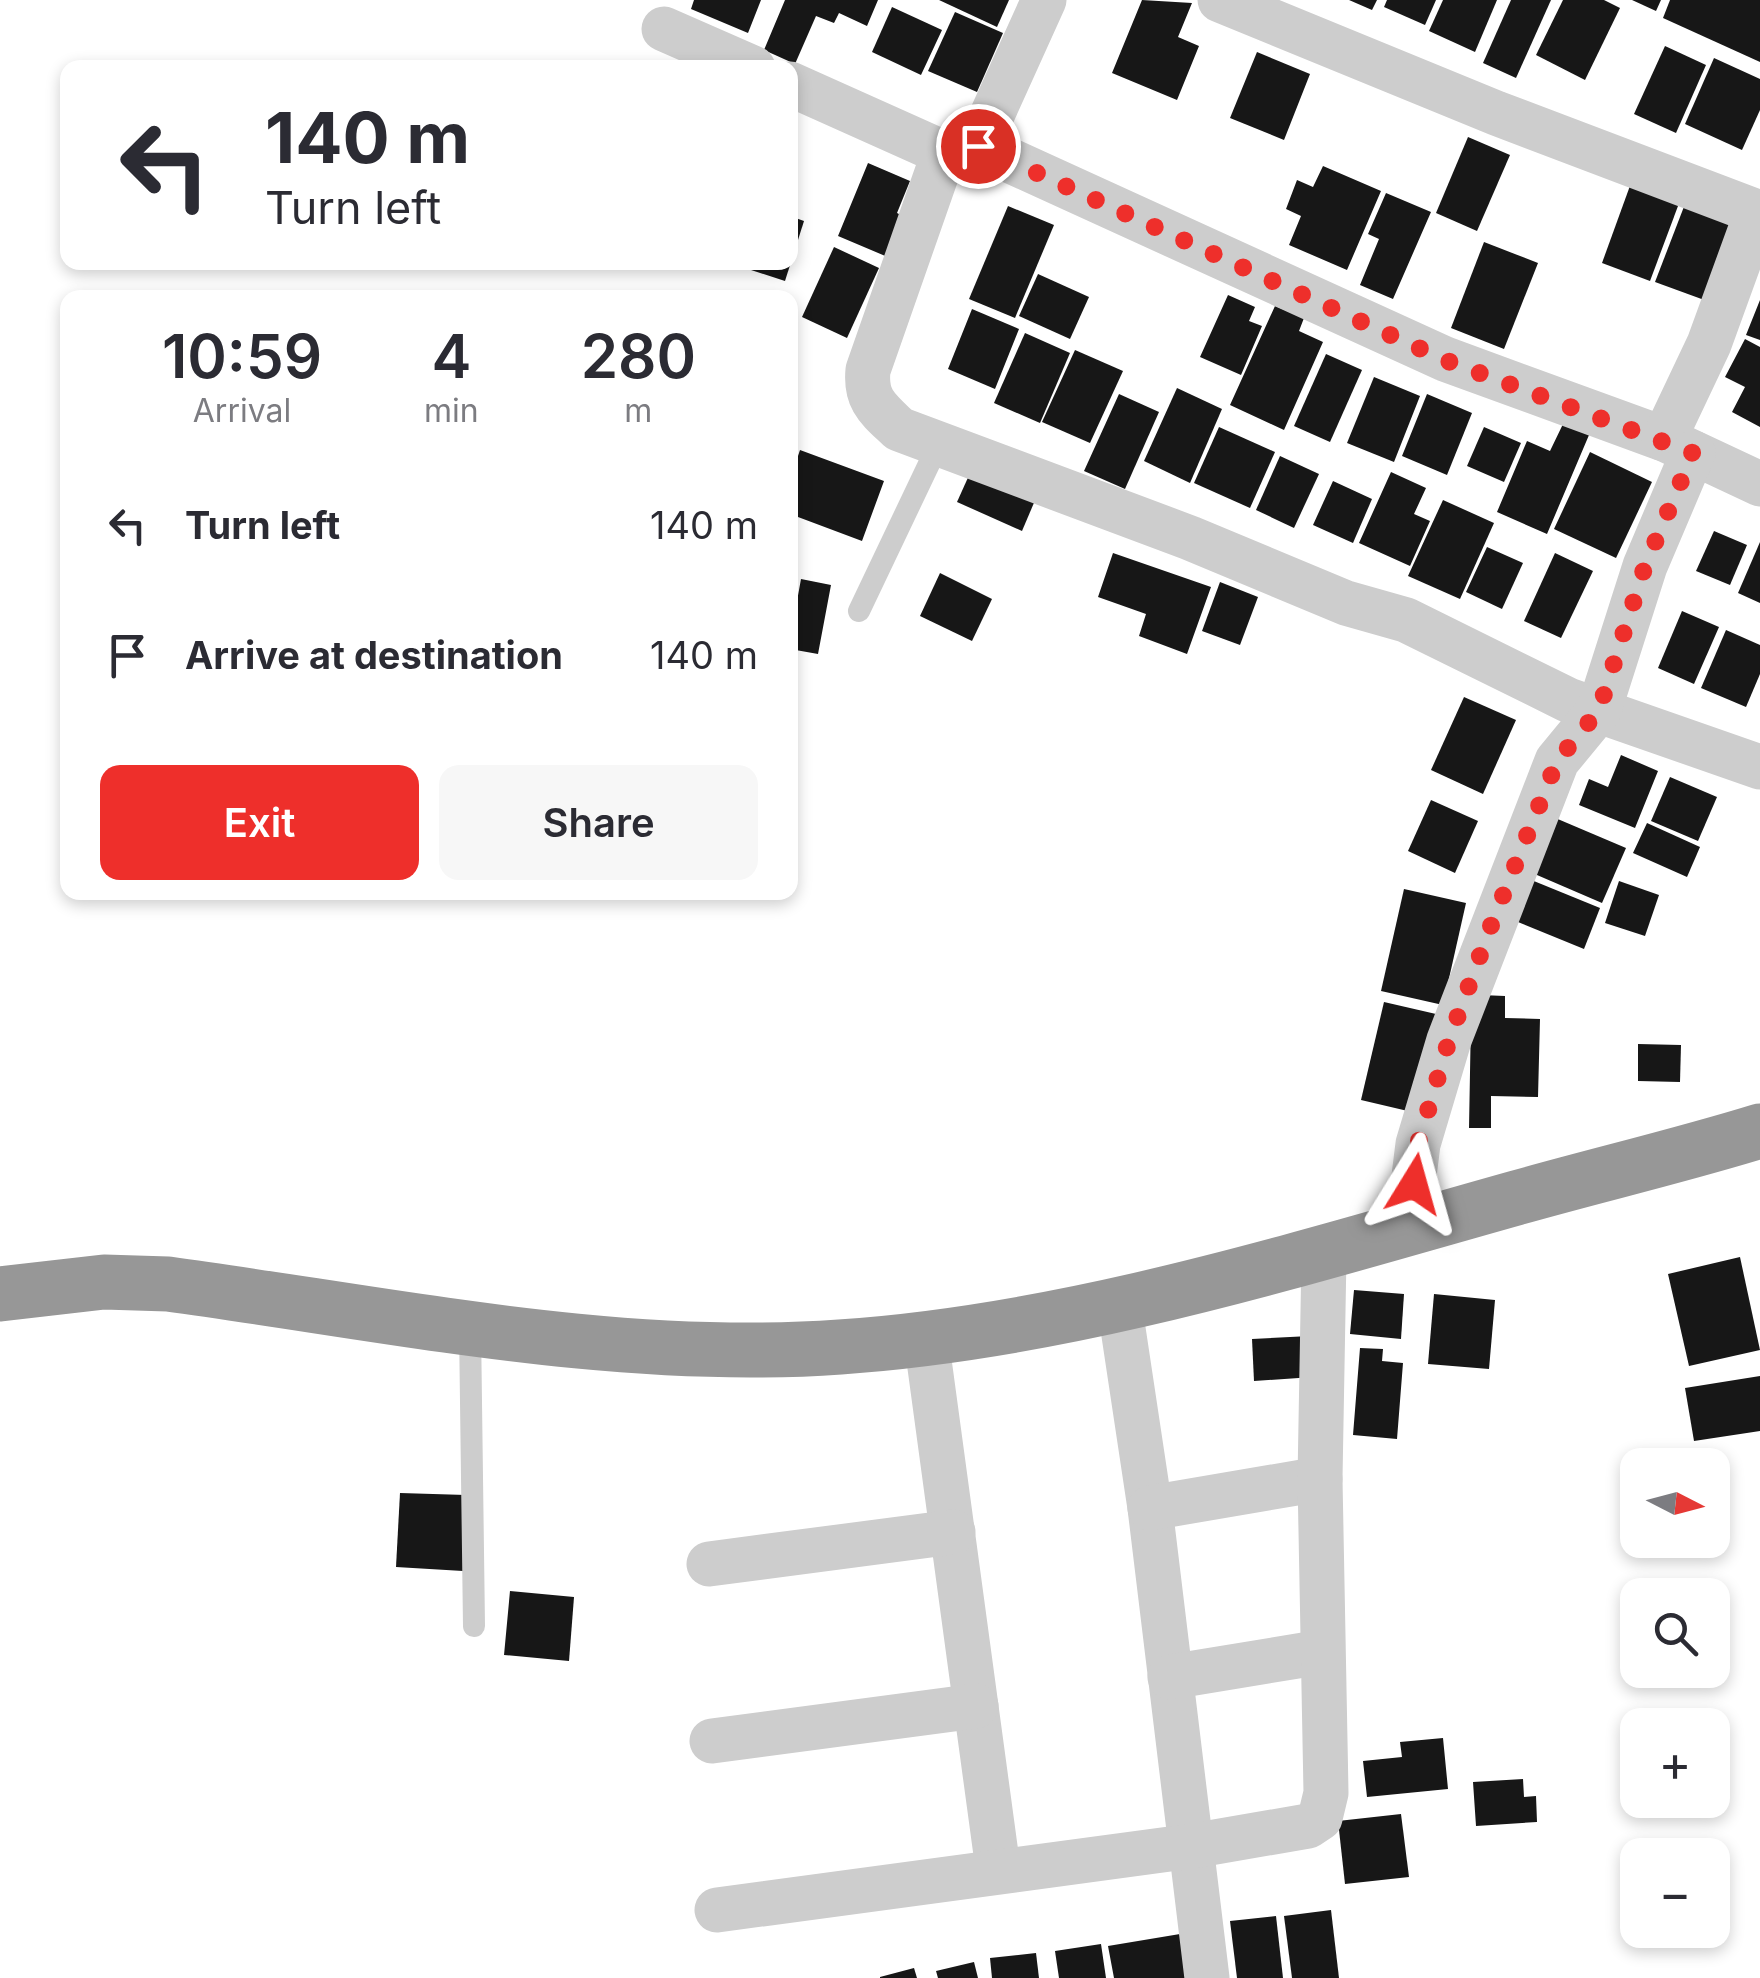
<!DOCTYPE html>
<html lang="en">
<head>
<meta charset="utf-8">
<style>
  body { margin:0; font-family:Inter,sans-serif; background:#f7f7f7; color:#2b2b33; height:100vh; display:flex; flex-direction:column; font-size:38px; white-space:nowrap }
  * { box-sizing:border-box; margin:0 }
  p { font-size:32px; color:#7c7c81 }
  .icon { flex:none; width:55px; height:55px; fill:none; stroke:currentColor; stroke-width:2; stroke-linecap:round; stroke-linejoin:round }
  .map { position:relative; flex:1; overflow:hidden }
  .panel { position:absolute; left:60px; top:290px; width:738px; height:610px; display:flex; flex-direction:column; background:#fff; border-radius:20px; box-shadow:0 5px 15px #0003 }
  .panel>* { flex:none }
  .top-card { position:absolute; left:60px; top:60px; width:738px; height:210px; border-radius:20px; box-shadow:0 5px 15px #0003; background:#fff; color:#2b2b33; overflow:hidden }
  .needle { width:65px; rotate:96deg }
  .buttons { position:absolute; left:1620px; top:1448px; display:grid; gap:20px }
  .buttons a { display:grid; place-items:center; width:110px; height:110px; border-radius:20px; background:#fff; box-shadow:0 5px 15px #0003; font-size:50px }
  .pin { position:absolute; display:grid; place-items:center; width:85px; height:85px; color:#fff; margin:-42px; border:5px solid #fff; border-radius:50%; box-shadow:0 2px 10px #0007 }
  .me { position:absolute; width:110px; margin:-55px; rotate:8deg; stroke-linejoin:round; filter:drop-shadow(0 0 8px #0008) }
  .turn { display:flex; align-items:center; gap:35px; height:210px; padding:0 40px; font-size:45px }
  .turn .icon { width:130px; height:130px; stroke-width:2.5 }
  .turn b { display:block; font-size:70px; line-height:85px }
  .eta { display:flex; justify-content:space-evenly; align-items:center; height:170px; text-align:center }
  .eta b { font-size:60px; font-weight:600; line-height:70px }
  .action { display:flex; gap:20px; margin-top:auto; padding:20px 40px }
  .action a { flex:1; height:115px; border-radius:20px; background:#ee2f2b; color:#fff; font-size:40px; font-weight:600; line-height:115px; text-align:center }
  .action a+a { background:#f7f7f7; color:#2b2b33 }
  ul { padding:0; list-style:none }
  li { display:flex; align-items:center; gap:30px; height:130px; padding:0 40px }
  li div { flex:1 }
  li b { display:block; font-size:38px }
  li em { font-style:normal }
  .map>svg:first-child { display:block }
  .building { fill:#171717 }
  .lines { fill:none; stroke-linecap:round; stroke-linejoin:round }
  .lane { stroke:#cdcdcd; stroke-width:22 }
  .street { stroke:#cdcdcd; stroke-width:45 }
  .highway { stroke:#979797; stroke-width:55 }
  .route { stroke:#ee2f2b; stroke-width:18; stroke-dasharray:0 32.4 }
</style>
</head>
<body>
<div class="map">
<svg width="1760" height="1978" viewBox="0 0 1760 1978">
  <rect width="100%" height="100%" fill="#fff"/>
  <g class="building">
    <path d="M 694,0 L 761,0 L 748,33 L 691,9 Z"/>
    <path d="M 785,0 L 878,0 L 867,26 L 839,13 L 834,23 L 816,16 L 795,64 L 764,50 Z"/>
    <path d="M 939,0 L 1009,0 L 997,27 Z"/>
    <path d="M 1142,0 L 1192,3 L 1178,37 L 1199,46 L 1177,100 L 1112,73 Z"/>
    <path d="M 1349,0 L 1377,0 L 1372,10 Z"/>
    <path d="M 1387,0 L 1436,0 L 1425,25 L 1384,7 Z"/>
    <path d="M 1443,0 L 1497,0 L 1475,52 L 1429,31 Z"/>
    <path d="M 1511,0 L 1551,0 L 1516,78 L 1483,63 Z"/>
    <path d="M 1563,0 L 1604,0 L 1620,8 L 1585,80 L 1536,55 Z"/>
    <path d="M 1632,0 L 1661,0 L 1656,11 Z"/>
    <path d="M 1670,0 L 1760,0 L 1760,62 L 1663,18 Z"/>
    <path d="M 892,7 L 942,30 L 921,75 L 872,52 Z"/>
    <path d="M 955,12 L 1003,33 L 977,92 L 928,71 Z"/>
    <path d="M 1665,46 L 1706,65 L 1676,133 L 1634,114 Z"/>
    <path d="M 1257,52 L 1310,74 L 1284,140 L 1230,118 Z"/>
    <path d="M 1714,58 L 1760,79 L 1760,110 L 1742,150 L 1685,124 Z"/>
    <path d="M 1468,137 L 1510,155 L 1477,231 L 1436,213 Z"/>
    <path d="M 868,163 L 910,181 L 897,213 L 907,218 L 890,258 L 838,236 Z"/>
    <path d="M 1323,166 L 1381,191 L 1347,270 L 1289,245 L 1301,216 L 1286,209 L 1297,180 L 1313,187 Z"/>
    <path d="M 1635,172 L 1684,190 L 1650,281 L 1602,263 Z"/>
    <path d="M 1386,193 L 1431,212 L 1393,299 L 1360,285 L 1379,239 L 1368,234 Z"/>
    <path d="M 1685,204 L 1737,224 L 1707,301 L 1655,282 Z"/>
    <path d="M 1008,206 L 1054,225 L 1015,318 L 969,299 Z"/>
    <path d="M 790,216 L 804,221 L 791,262 L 790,262 Z"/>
    <path d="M 1484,242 L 1538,263 L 1504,349 L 1451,328 Z"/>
    <path d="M 834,247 L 879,268 L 847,338 L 802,317 Z"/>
    <path d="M 754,262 L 791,262 L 785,281 L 751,270 Z"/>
    <path d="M 1038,274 L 1089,297 L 1070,339 L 1019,316 Z"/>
    <path d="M 1228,295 L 1255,307 L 1249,321 L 1262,326 L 1241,375 L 1200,357 Z"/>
    <path d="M 1760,300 L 1760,340 L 1746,335 Z"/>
    <path d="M 1275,306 L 1304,318 L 1299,331 L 1323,342 L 1284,430 L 1230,405 Z"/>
    <path d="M 972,309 L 1019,329 L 995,389 L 948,369 Z"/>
    <path d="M 1025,333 L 1070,353 L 1040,423 L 994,403 Z"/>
    <path d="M 1745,339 L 1760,347 L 1760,427 L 1732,412 L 1745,387 L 1725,377 Z"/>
    <path d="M 1075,350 L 1123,371 L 1090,443 L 1042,422 Z"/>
    <path d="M 1326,354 L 1362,370 L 1330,442 L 1294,426 Z"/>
    <path d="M 1374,377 L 1420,396 L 1394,462 L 1347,443 Z"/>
    <path d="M 1177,388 L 1222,409 L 1190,483 L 1144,461 Z"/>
    <path d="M 1119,394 L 1159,412 L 1125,489 L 1084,471 Z"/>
    <path d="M 1427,394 L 1472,413 L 1447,475 L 1402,456 Z"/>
    <path d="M 1563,424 L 1589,435 L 1547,534 L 1497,512 L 1527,441 L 1550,451 Z"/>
    <path d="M 1219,427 L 1275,452 L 1250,508 L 1194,483 Z"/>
    <path d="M 1484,427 L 1521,443 L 1504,482 L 1467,466 Z"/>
    <path d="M 800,450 L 884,481 L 862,541 L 790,514 L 790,456 L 797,459 Z"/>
    <path d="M 1590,452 L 1652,482 L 1616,558 L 1554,529 Z"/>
    <path d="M 1280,456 L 1319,474 L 1294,528 L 1256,510 Z"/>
    <path d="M 975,462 L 1039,491 L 1022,531 L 957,502 Z"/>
    <path d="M 1391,472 L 1426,488 L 1414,514 L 1430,521 L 1410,566 L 1359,543 Z"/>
    <path d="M 1333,481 L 1372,499 L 1353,543 L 1313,525 Z"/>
    <path d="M 1443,500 L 1494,523 L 1460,599 L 1408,576 Z"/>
    <path d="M 1714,531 L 1747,545 L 1730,585 L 1696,571 Z"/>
    <path d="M 1760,542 L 1760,603 L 1738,593 Z"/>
    <path d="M 1487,547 L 1523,563 L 1502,609 L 1466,592 Z"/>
    <path d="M 1113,553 L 1211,587 L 1187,654 L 1139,636 L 1146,614 L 1098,597 Z"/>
    <path d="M 1555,553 L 1593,571 L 1561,638 L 1524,621 Z"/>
    <path d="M 940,573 L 992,599 L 972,641 L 920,616 Z"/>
    <path d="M 801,579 L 831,585 L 818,654 L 790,649 L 790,600 L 797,601 Z"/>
    <path d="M 1220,582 L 1258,597 L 1240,645 L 1202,631 Z"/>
    <path d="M 1682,611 L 1719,627 L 1694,684 L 1658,668 Z"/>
    <path d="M 1726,630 L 1760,645 L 1760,674 L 1746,707 L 1701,688 Z"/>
    <path d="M 1464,697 L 1516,720 L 1483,794 L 1431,770 Z"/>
    <path d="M 1621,755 L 1658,771 L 1635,828 L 1579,805 L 1589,779 L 1608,787 Z"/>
    <path d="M 1670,777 L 1717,797 L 1698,841 L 1651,821 Z"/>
    <path d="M 1431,800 L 1478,821 L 1455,873 L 1408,851 Z"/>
    <path d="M 1553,817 L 1626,848 L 1602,903 L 1530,872 Z"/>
    <path d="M 1647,823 L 1700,847 L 1687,877 L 1633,853 Z"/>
    <path d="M 1524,877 L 1600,908 L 1584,949 L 1508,918 Z"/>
    <path d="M 1619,881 L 1659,895 L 1645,936 L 1605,923 Z"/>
    <path d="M 1404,889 L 1466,903 L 1443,1005 L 1381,991 Z"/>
    <path d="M 1481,995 L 1505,996 L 1505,1018 L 1540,1019 L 1538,1097 L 1491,1096 L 1491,1128 L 1469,1128 L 1471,1017 Z"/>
    <path d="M 1384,1002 L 1436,1014 L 1412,1112 L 1361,1100 Z"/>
    <path d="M 1638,1044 L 1681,1045 L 1680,1082 L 1638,1081 Z"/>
    <path d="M 1740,1257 L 1760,1350 L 1689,1366 L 1668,1274 Z"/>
    <path d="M 1354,1290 L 1404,1294 L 1401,1339 L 1350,1334 Z"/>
    <path d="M 1434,1294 L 1495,1300 L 1489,1369 L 1428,1364 Z"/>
    <path d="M 1310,1336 L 1313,1377 L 1254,1381 L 1252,1339 Z"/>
    <path d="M 1360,1348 L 1383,1349 L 1382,1361 L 1403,1363 L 1397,1439 L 1353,1435 Z"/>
    <path d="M 1760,1376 L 1760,1431 L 1694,1441 L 1685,1388 Z"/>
    <path d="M 400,1493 L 466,1495 L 463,1571 L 396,1567 Z"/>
    <path d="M 510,1591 L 574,1597 L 569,1661 L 504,1655 Z"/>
    <path d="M 1443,1738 L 1448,1789 L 1367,1797 L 1363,1761 L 1402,1757 L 1400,1742 Z"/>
    <path d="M 1523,1779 L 1524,1797 L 1536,1796 L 1537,1822 L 1476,1826 L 1473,1782 Z"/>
    <path d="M 1401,1814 L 1409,1877 L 1345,1884 L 1338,1821 Z"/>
    <path d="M 1331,1910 L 1339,1978 L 1292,1978 L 1284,1916 Z"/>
    <path d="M 1276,1916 L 1283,1978 L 1237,1978 L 1230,1921 Z"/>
    <path d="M 1180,1934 L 1187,1978 L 1114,1978 L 1108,1946 Z"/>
    <path d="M 1101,1944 L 1106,1978 L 1059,1978 L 1055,1951 Z"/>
    <path d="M 1036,1953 L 1039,1978 L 992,1978 L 990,1958 Z"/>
    <path d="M 974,1962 L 978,1978 L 938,1978 L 936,1971 Z"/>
    <path d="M 914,1968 L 917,1978 L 880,1978 L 880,1977 Z"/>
  </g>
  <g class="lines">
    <g class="lane">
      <path d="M 859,611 L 939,443"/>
      <path d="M 470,1327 L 474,1626"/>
    </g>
    <g class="street">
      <path d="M 1044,0 L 978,146 L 1445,359 L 1664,439 L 1760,484"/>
      <path d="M 1220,0 L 1496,113 L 1757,212 L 1709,344 L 1664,439"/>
      <path d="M 664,29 L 753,68"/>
      <path d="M 790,84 L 944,153 L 868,370 C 865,400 878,409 899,429 L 1190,538 L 1346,603 L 1406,620 L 1568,700 L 1760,767"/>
      <path d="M 1422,1226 L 1413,1184 L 1418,1144 L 1449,1040 L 1557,761 L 1599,710 L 1645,566 L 1693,453"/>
      <path d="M 1119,1302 L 1150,1508 L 1207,1978"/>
      <path d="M 926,1338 L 998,1869"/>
      <path d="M 1150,1508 L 1320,1479"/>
      <path d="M 709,1564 L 953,1532"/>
      <path d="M 1170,1677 L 1322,1652"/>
      <path d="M 712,1741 L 976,1706"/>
      <path d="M 717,1910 L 1192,1846 L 1308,1826 L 1320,1818 L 1326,1793 L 1320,1479 L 1324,1255"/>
    </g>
    <path class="highway" d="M 0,1294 L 104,1282 L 168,1284 C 389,1314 616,1363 840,1347 C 1071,1331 1295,1260 1516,1198 C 1597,1175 1679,1156 1760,1131"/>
  </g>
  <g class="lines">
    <path class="route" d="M 978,146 L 1445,360 L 1693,453 L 1645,566 L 1599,710 L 1557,761 L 1492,923 L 1449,1040 L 1418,1144 L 1414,1184"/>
  </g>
</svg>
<div class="buttons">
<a><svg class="needle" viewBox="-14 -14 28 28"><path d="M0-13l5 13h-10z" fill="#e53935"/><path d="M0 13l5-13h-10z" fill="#7c7c81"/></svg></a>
<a><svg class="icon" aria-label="search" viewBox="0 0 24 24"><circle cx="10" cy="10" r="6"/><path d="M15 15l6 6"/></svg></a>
<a>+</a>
<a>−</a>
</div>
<div class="pin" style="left:978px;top:146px;background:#d93025"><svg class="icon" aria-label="arrive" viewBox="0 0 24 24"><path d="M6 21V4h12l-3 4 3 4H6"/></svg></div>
<svg class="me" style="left:1414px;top:1184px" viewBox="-20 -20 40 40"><path d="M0-17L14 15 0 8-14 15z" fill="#ee2f2b" stroke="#fff" stroke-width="4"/></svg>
<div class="top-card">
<div class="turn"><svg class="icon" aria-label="left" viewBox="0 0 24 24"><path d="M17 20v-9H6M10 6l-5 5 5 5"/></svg><div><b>140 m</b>Turn left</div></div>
</div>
<section class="panel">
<div class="eta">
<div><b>10:59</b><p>Arrival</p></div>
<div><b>4</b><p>min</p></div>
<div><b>280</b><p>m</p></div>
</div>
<ul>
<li><svg class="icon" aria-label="left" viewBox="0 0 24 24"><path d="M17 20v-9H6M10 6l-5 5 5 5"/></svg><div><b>Turn left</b></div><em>140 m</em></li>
<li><svg class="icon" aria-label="arrive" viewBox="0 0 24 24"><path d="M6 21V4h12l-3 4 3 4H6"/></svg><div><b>Arrive at destination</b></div><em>140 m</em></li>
</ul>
<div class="action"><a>Exit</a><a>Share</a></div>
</section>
</div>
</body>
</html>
